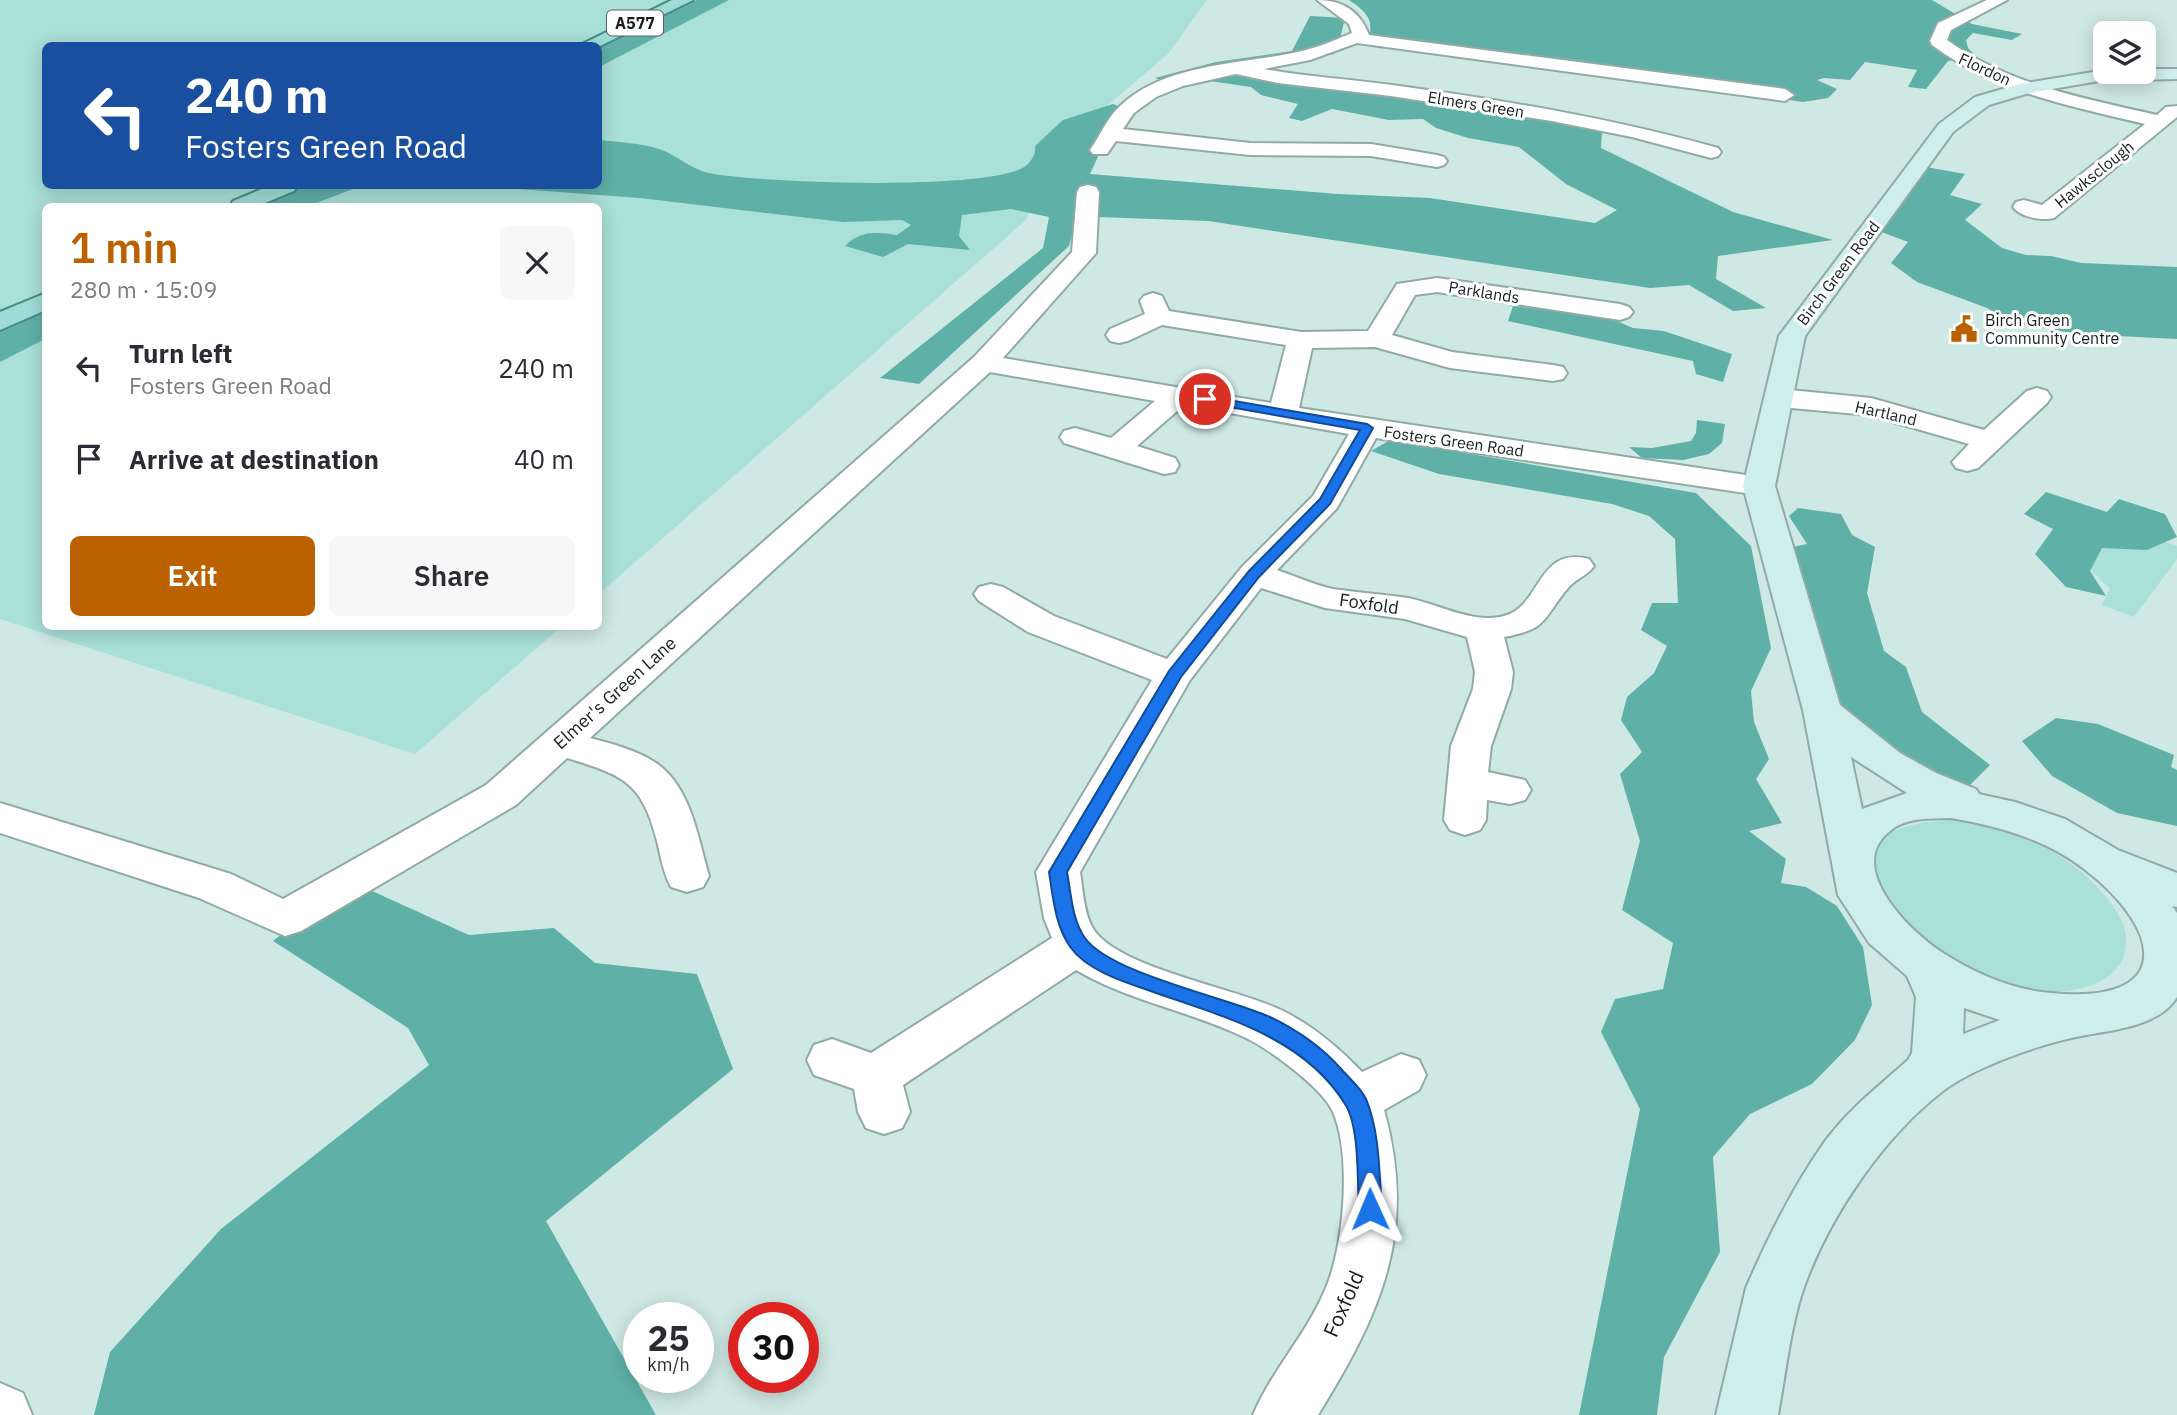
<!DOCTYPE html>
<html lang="en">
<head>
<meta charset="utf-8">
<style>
  body { margin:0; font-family:"IBM Plex Sans",sans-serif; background:#f7f7f7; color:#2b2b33; height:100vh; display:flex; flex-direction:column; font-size:26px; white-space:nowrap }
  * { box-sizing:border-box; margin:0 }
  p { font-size:23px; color:#7c7c81 }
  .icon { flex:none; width:38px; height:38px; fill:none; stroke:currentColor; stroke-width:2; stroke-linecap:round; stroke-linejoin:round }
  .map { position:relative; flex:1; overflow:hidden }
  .drawer { position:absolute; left:42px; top:203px; width:560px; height:427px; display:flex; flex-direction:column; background:#fff; border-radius:10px; box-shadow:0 4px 18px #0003 }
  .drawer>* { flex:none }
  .banner { position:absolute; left:42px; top:42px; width:560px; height:147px; border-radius:10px; box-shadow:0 4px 18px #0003; background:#1a4fa0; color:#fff; overflow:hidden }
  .buttons { position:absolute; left:2093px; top:21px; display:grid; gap:14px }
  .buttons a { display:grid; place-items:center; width:63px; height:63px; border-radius:10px; background:#fff; box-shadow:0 4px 18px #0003; font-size:35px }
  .speed { position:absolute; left:623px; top:1302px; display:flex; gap:14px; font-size:35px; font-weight:700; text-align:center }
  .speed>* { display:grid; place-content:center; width:91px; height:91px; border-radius:50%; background:#fff; box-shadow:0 4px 18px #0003; line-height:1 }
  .speed small { font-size:18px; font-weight:400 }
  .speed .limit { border:10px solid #d22; background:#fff; color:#111 }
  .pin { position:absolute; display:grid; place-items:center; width:60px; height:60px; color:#fff; margin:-30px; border:4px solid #fff; border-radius:50%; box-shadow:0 2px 7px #0007 }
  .me { position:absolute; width:77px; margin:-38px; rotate:359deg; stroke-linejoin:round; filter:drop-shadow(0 0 5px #0008) }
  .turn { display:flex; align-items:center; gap:24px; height:147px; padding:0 28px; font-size:32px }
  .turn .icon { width:91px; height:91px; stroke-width:2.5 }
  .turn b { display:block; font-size:49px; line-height:60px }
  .round { display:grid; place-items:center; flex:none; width:74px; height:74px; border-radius:10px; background:#f7f7f7 }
  .headline { display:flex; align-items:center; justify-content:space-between; height:119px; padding:0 28px }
  h1 { font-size:42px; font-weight:600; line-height:52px; color:#bb6100 }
  .primary-button { display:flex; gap:14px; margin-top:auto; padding:14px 28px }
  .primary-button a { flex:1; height:80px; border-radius:10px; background:#bb6100; color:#fff; font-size:28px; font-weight:600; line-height:80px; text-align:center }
  .primary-button a+a { background:#f7f7f7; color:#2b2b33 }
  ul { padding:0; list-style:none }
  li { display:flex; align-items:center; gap:21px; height:91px; padding:0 28px }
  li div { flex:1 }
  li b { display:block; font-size:26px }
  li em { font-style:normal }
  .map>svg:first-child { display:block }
  .green { fill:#a9e0d8; fill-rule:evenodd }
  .forest { fill:#5fb1a8 }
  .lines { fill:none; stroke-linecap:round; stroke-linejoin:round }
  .street-casing { stroke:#91aaa6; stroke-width:4 }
  .secondary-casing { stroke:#91aaa6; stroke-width:4 }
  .primary-casing { stroke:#448c84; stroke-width:4 }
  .street { fill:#fff; fill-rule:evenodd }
  .secondary { fill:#ceeeeb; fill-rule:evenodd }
  .primary { fill:#9eddd6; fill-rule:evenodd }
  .route { fill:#1a73e8; stroke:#114b97; stroke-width:2 }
  .labels { text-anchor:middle; stroke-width:6; stroke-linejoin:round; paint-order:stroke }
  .shield { fill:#fff; stroke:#5c6262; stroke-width:2 }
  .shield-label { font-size:16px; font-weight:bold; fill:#161f1e }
  .far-street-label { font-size:16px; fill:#161f1e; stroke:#fff }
  .far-poi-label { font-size:16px; fill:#161f1e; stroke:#fff; text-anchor:start }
  .street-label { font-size:18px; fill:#161f1e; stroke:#fff }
  .near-street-label { font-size:21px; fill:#161f1e; stroke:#fff }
</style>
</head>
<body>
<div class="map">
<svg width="2177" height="1415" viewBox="0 0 2177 1415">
  <rect width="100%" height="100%" fill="#cee8e4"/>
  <g class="green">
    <path d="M 0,0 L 1207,0 L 1168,54 L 1061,145 L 1026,220 L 599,594 L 598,206 L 46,206 L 46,626 L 561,627 L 415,754 L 0,619 ZM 46,46 L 598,46 L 598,186 L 46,186 Z"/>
    <path d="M 2092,517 L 2177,546 L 2177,559 L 2134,617 L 2102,605 L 2110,589 L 2085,564 Z"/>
    <path d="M 1950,820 C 2000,827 2052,843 2089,879 C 2103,892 2121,912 2125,931 C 2134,977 2085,994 2048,991 C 2013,988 1972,979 1943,958 C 1925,946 1904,930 1890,914 C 1884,907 1881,893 1878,885 C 1876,879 1871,871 1871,865 C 1869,826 1924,822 1950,820 Z"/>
  </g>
  <g class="forest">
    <path d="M 697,0 L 729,0 L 599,67 L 598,46 Z"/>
    <path d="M 1349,0 L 1932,0 L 1972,24 L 2022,34 L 2012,40 L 1973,33 L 1966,40 L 1968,48 L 1976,56 L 1948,61 L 1926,89 L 1908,87 L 1917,70 L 1865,62 L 1850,80 L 1824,78 L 1817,80 L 1837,89 L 1828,98 L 1803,102 L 1369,38 C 1374,18 1365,11 1349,0 Z"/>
    <path d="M 1310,16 L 1345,18 L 1340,39 L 1328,48 L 1335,54 L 1223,72 C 1275,88 1332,88 1386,94 C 1458,103 1530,119 1602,132 L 1601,148 L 1733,212 L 1833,240 L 1718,256 L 1716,279 L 1766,308 L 1733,311 L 1689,285 L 1650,288 L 1208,221 L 1098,217 L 1076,221 L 1069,246 L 919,384 L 880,378 L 1043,248 L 1049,217 L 1011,209 L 962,215 L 959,236 L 970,250 L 908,244 L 883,257 L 845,246 C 860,230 877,232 897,235 L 911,225 L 902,220 L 843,222 L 640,198 L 477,186 L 598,186 L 599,140 C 619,142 642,143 662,150 C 679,157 691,169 709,173 C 755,183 998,192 1027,165 C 1032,160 1036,153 1035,146 L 1063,120 L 1113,104 L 1121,107 L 1090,174 L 1338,194 L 1430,198 L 1595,223 L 1617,210 L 1566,184 L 1519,147 L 1468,138 L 1436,128 L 1423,119 L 1389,120 L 1332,109 L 1302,121 L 1289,118 L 1298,104 L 1261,95 L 1251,87 L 1203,80 L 1181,87 L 1155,78 L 1216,62 L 1292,51 Z"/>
    <path d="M 1926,167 L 1965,174 L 1950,195 L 1982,204 L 1965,220 L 2002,248 L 2026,255 L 2051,256 L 2081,263 L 2177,267 L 2177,339 L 2078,334 L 2012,323 L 1987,308 L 1917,282 L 1891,263 L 1908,242 L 1879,231 Z"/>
    <path d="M 301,186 L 361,186 L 308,206 L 257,206 Z"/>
    <path d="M 1513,306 L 1607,317 L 1633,328 L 1664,331 L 1732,354 L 1723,382 L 1696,374 L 1693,361 L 1508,321 Z"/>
    <path d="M 45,307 L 45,339 L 0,362 L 0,328 Z"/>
    <path d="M 1697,420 L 1725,424 L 1722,443 L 1709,454 L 1683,460 L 1642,458 L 1629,447 L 1652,448 L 1691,441 L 1696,433 Z"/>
    <path d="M 1390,440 L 1696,493 L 1751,546 L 1771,648 L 1751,691 L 1754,722 L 1769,759 L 1756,779 L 1782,823 L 1749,831 L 1786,859 L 1781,883 L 1806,887 L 1837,906 L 1863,947 L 1872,1005 L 1855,1040 L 1812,1084 L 1750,1114 L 1713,1157 L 1720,1252 L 1664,1357 L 1657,1415 L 1579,1415 L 1640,1109 L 1601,1032 L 1615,999 L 1663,989 L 1673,943 L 1622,910 L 1640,841 L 1620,774 L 1642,752 L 1621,720 L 1627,697 L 1654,673 L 1667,646 L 1641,630 L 1652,603 L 1678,603 L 1675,539 L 1649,516 L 1612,504 L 1439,474 L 1371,451 Z"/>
    <path d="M 2046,492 L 2107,512 L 2119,499 L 2165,514 L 2177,537 L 2147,550 L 2102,548 L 2090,571 L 2106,596 L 2066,587 L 2035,554 L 2053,529 L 2024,514 Z"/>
    <path d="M 1798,508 L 1841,514 L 1852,535 L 1875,547 L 1867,593 L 1884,651 L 1906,667 L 1922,712 L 1990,765 L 1965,790 L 1912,771 L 1834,710 L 1787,548 L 1807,544 L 1789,516 Z"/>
    <path d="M 2056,718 L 2098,724 L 2174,755 L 2171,767 L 2177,770 L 2177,826 L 2117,813 L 2052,776 L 2022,741 Z"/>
    <path d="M 372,891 L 469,935 L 554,928 L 595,963 L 697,974 L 733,1069 L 546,1221 L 656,1415 L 94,1415 L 110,1352 L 221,1229 L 429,1065 L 408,1028 L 273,941 L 317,905 Z"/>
  </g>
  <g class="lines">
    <defs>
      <g id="street">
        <path d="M 1317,0 C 1342,0 1360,11 1369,35 L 1785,89 L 1794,95 L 1785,101 L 1357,43 L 1310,60 L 1264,69 C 1306,77 1349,79 1392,85 C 1502,100 1611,118 1718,148 L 1721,152 L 1718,156 L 1711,158 L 1632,137 L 1552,121 L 1391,96 L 1278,83 L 1236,74 L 1183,86 L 1156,97 L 1134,113 L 1123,129 L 1250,143 L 1371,144 L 1437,155 L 1444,157 L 1447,161 L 1444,165 L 1437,167 L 1371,156 L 1250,155 L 1116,141 L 1107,154 L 1093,154 L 1090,150 C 1100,136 1107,118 1120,106 C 1166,62 1243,65 1302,51 C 1319,47 1335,40 1352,33 L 1349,24 Z"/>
        <path d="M 1987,0 L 2007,0 L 1951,30 L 1947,40 C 2009,85 2083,98 2157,115 L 2166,107 L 2177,106 L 2177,117 L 2054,218 C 2042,221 2020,217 2013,207 L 2016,202 L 2024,200 L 2042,205 L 2145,124 C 2069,106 1995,92 1932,45 L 1930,41 L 1938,23 Z"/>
        <path d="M 1088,185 L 1096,187 L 1099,192 L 1096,253 L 1003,358 L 1271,403 L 1286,345 L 1162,325 L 1128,341 L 1119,343 L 1110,341 L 1106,335 L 1110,329 L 1145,314 L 1140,301 L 1144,296 L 1153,293 L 1162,296 L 1169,311 L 1301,332 L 1368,331 L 1397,284 L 1437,278 L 1620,304 L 1629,307 L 1633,312 L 1629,317 L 1620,320 L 1437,292 L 1415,295 L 1392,335 L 1452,352 L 1553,365 L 1563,367 L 1567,373 L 1563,379 L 1553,381 L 1450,368 L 1375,347 L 1312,348 L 1299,408 L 1759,477 L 1770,479 L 1775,486 L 1770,493 L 1759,495 L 1376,438 L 1337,508 L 1277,570 C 1295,576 1314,585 1333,589 C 1358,593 1383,594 1408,598 C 1439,604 1476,626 1507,615 C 1541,604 1538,546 1589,559 L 1594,566 C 1587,576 1575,579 1568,588 C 1542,619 1549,629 1504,637 L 1513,672 L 1511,689 L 1491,746 L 1488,772 L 1525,780 L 1531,790 L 1525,800 L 1510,804 L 1487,800 L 1486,820 L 1480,830 L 1465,835 L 1450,830 L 1444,820 L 1451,746 L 1473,689 L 1475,672 L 1467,637 L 1405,619 L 1325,608 L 1261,588 L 1190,680 L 1080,872 C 1083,890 1084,915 1094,930 C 1121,969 1236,988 1281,1010 C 1312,1025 1338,1047 1362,1072 L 1401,1054 L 1419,1060 L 1426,1075 L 1419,1090 L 1384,1110 C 1418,1232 1381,1313 1318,1415 L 1253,1415 C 1272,1370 1306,1335 1325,1290 C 1344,1248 1352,1156 1333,1112 C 1323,1088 1268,1048 1244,1037 C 1190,1011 1129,1001 1076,970 L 903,1085 L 910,1112 L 902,1128 L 884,1134 L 866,1128 L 858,1112 L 854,1089 L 814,1075 L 807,1060 L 814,1045 L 832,1039 L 871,1053 L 1052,938 L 1044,918 L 1036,872 L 1152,680 L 1028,632 L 979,601 L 974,594 L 979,587 L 991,584 L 1003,587 L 1054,616 L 1167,659 L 1242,567 L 1313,496 L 1349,434 L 1184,405 L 1137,446 L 1175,458 L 1179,465 L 1175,472 L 1164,474 L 1064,443 L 1060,437 L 1064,431 L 1075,428 L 1111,438 L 1155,401 L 990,372 L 590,738 C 612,744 637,750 656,763 C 691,787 698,838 709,876 L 703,887 L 687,892 L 671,887 C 663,873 661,857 657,841 C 642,781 622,775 567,758 L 516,805 L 301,931 L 285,936 L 199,898 L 0,833 L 0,803 L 231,874 L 283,899 L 486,785 L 974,357 L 1072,252 L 1077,192 L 1080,187 Z"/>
        <path d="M 2037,388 L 2047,391 L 2051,397 L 2047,403 L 1978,468 L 1967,471 L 1956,468 L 1952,462 L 1969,444 L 1869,415 L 1780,407 L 1770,404 L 1766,398 L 1770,392 L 1780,389 L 1871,398 L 1984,430 L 2027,391 Z"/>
        <path d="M 0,1383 L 23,1393 L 32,1415 L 0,1415 Z"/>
      </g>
      <path id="secondary" d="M 2144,69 L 2177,69 L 2177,79 L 2099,81 L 2029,93 L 1989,105 L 1953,132 L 1805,336 L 1775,486 L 1840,705 L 1900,753 L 1936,773 L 1976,789 L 1979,794 L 2015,802 L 2065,819 L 2118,850 L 2177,873 L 2177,907 L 2172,906 L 2177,913 L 2177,997 C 2159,1027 2111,1030 2081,1036 C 2043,1043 1974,1067 1943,1091 C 1883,1137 1828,1218 1803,1290 C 1791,1325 1785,1377 1778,1415 L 1716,1415 L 1746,1288 C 1768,1237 1794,1185 1826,1140 C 1849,1109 1880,1085 1908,1060 L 1912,1053 L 1916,997 L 1907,976 L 1869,943 L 1838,895 L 1803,710 L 1743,486 L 1779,336 L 1939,124 L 1975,97 L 2020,84 L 2099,71 L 2144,72 ZM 1851,757 L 1907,793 L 1862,809 ZM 1951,818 C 1998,826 2045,839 2084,869 C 2163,929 2176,1005 2051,993 C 2013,990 1976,974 1943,953 C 1909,931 1840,864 1894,828 C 1910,817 1933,819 1951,818 ZM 1964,1008 L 2000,1020 L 1963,1034 Z"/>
      <g id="primary">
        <path d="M 672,0 L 693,0 L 598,47 L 578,46 Z"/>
        <path d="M 269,186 L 297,186 L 294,191 L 258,206 L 230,206 L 233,201 Z"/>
        <path d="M 46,293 L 46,310 L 0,330 L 0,312 Z"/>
      </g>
    </defs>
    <use href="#street" class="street-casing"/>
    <use href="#secondary" class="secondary-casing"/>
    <use href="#primary" class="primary-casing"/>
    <use href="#street" class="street"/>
    <use href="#secondary" class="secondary"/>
    <use href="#primary" class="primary"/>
  </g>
  <path class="route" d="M 1205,396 L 1367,424 L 1373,428 L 1330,504 L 1259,577 L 1181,677 L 1067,872 C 1071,893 1072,920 1085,938 C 1109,973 1228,998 1270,1017 C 1297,1030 1322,1047 1342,1070 C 1350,1079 1361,1088 1366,1099 C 1380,1133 1379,1173 1382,1209 L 1378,1217 L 1370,1220 L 1362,1217 L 1359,1209 C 1357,1181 1360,1127 1345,1104 C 1302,1034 1216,1015 1145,989 C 1121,981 1086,969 1071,948 C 1055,926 1053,897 1049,872 L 1169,671 L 1249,571 L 1320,499 L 1360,430 L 1201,402 L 1199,399 Z"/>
  <defs>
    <symbol id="civic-bare" viewBox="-9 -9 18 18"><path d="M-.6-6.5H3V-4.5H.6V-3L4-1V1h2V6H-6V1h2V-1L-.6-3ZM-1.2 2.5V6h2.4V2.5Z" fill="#bb6100" stroke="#fff" stroke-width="2.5" paint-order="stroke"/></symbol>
  </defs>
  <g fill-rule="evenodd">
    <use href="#civic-bare" x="1945" y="310" width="38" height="38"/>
  </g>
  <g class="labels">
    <rect class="shield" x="607" y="10.5" width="56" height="25" rx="5"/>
    <g class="shield-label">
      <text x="635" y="29">A577</text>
    </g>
    <g class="far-street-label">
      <text transform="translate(1985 69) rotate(25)" y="6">Flordon</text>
      <text transform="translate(1476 104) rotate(9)" y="6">Elmers Green</text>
      <text transform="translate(2094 174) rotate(-39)" y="6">Hawksclough</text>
      <text transform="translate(1838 273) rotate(-53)" y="6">Birch Green Road</text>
      <text transform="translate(1484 292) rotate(9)" y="6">Parklands</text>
      <text transform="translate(1886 413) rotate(13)" y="6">Hartland</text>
      <text transform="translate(1454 441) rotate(8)" y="6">Fosters Green Road</text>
    </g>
    <g class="far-poi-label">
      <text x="1985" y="326">Birch Green<tspan x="1985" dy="18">Community Centre</tspan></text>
    </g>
    <g class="street-label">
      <text transform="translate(1369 604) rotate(8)" y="6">Foxfold</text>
      <text transform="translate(615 693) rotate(-42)" y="6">Elmer's Green Lane</text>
    </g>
    <g class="near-street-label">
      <text transform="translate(1344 1304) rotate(-66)" y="7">Foxfold</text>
    </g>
  </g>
</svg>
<div class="buttons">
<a><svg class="icon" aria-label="layers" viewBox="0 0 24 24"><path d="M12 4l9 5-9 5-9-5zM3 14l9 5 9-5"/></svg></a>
</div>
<div class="speed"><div>25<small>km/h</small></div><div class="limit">30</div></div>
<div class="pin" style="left:1205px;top:399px;background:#d93025"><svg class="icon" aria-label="arrive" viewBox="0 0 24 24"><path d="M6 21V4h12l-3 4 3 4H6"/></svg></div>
<svg class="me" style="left:1370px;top:1209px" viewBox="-20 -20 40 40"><path d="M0-17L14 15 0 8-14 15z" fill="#1a73e8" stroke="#fff" stroke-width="4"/></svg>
<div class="banner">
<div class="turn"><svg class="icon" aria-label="left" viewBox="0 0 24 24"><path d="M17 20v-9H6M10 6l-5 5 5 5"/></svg><div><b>240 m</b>Fosters Green Road</div></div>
</div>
<section class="drawer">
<div class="headline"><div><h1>1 min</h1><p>280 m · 15:09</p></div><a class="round"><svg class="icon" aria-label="close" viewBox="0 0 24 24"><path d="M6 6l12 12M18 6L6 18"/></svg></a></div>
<ul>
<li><svg class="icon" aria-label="left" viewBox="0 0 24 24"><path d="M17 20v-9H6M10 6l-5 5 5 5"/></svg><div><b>Turn left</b><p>Fosters Green Road</p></div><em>240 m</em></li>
<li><svg class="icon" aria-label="arrive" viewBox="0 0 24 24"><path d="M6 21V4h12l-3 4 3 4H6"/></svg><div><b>Arrive at destination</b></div><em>40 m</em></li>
</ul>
<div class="primary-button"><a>Exit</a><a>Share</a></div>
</section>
</div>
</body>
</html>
